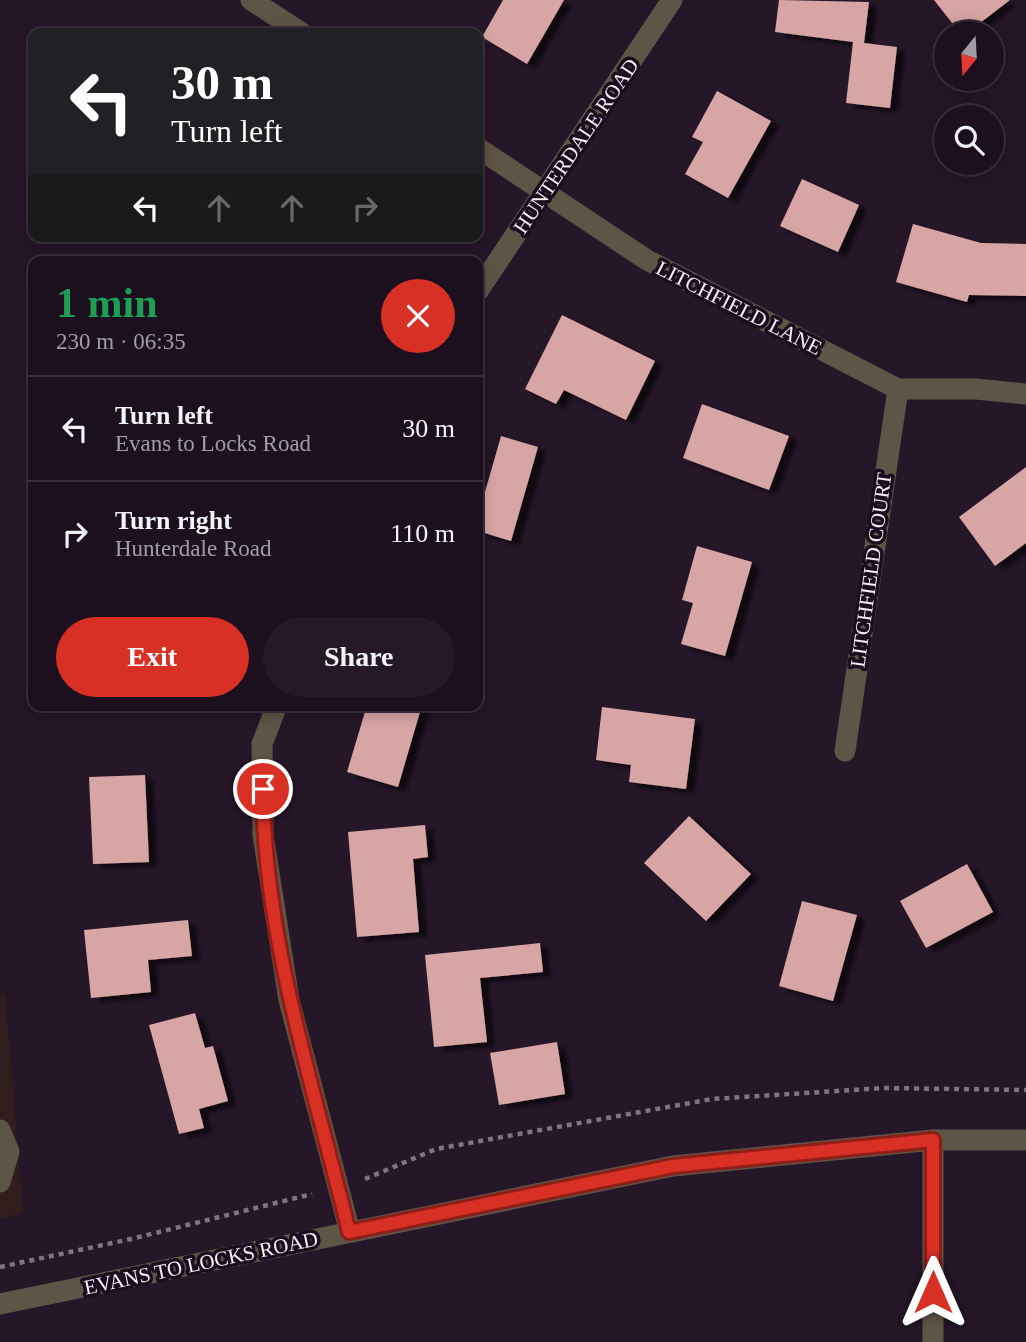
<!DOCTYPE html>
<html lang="en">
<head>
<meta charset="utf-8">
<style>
  body { margin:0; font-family:"Times New Roman",serif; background:#251927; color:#f1f3f6; height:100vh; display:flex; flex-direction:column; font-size:26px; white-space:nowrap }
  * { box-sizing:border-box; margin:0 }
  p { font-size:23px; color:#a09da4 }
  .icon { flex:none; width:38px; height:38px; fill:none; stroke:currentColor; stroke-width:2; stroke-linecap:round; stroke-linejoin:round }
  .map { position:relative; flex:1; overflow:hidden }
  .panel { position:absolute; left:28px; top:256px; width:455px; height:455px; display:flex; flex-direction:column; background:#1c101e; border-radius:14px; box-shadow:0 4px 18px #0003,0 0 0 2px #3a303c }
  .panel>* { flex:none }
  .top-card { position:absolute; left:28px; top:28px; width:455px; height:214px; border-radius:14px; box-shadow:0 4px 18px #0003,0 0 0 2px #3a303c; background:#202124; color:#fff; overflow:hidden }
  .needle { width:46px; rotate:198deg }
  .fabs { position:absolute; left:934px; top:21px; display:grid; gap:14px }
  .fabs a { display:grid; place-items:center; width:70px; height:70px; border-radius:50%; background:#1c101e; box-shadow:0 4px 18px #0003,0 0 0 2px #3a303c; font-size:35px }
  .pin { position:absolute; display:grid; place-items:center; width:60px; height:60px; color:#fff; margin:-30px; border:4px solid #fff; border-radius:50%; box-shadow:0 2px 7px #0007 }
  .me { position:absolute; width:77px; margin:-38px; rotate:0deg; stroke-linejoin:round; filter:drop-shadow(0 0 5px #0008) }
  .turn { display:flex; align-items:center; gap:24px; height:147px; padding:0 28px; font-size:32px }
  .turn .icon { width:91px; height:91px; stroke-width:2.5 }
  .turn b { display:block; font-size:49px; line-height:60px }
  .lanes { display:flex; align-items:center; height:66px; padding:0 28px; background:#0003; justify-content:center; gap:35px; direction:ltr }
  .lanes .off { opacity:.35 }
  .round { display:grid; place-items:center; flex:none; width:74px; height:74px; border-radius:37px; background:#251927 }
  .overview { display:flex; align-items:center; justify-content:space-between; height:119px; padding:0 28px }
  h1 { font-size:42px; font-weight:800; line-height:52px; color:#1e9e55 }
  .cta { display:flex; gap:14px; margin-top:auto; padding:14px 28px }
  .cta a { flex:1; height:80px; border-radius:42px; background:#d93025; color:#fff; font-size:28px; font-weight:800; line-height:80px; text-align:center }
  .cta a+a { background:#251927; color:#f1f3f6 }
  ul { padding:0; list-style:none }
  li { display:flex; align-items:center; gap:21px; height:105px; padding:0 28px; border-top:2px solid #3a303c }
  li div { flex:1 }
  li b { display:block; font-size:26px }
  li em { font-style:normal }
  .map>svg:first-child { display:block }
  .commercial { fill:#311e1c }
  .building { fill:#d7a5a4; filter:url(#shadow) }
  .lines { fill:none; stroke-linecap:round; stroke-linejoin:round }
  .path { stroke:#807383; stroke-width:4.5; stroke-dasharray:5 5; stroke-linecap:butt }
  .minor { stroke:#5d5646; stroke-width:21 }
  .route-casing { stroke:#8d1f18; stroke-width:18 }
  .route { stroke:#d93025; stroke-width:12 }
  .labels { text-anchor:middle; stroke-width:7; stroke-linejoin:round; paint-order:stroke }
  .street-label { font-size:21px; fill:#f7ecf9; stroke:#1b0d1e }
</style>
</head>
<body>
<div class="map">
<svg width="1026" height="1342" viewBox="0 0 1026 1342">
  <defs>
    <filter id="shadow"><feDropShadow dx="8" dy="4.5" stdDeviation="2" flood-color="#0009"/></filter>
  </defs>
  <rect width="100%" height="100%" fill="#251628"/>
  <path class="commercial" d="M 5,993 L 23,1213 L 0,1219 L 0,994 Z"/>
  <g class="building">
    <path d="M 503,0 L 564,0 L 527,64 L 482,37 Z"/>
    <path d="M 779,0 L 869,2 L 864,43 L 897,47 L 890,108 L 846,103 L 853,42 L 775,32 Z"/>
    <path d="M 934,0 L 1010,0 L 967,33 L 960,33 Z"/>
    <path d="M 717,91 L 771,121 L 728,198 L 685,174 L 703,142 L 692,137 Z"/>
    <path d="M 802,179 L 859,205 L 838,252 L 780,226 Z"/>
    <path d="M 913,224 L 981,243 L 1026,244 L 1026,296 L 969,295 L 967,302 L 896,282 Z"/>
    <path d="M 562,315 L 655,361 L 626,420 L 564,390 L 556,404 L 525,389 Z"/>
    <path d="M 702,404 L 789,436 L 769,490 L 683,458 Z"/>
    <path d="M 501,436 L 538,447 L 511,541 L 478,531 L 478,490 L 485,492 Z"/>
    <path d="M 1026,467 L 1026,543 L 995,566 L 959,517 Z"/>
    <path d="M 697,546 L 752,562 L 725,656 L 681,644 L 693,603 L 682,600 Z"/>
    <path d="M 367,705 L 422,705 L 398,787 L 347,772 Z"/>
    <path d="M 602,707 L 695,719 L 686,789 L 629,782 L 631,765 L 596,760 Z"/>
    <path d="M 145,775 L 149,862 L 93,864 L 89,777 Z"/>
    <path d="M 689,816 L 751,874 L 706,921 L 644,863 Z"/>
    <path d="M 425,825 L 428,857 L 413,859 L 419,932 L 357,937 L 348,832 Z"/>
    <path d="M 967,864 L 993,912 L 926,948 L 900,901 Z"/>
    <path d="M 802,901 L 857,915 L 833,1001 L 779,986 Z"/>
    <path d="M 188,920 L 192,956 L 148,960 L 151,992 L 91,998 L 84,930 Z"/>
    <path d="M 540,943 L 543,972 L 480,978 L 487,1042 L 434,1047 L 425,955 Z"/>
    <path d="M 195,1013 L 205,1048 L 213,1046 L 228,1101 L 199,1109 L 204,1128 L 179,1134 L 149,1025 Z"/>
    <path d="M 557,1042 L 565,1094 L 499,1105 L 490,1053 Z"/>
  </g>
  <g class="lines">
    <g class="path">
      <path d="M 365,1179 L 436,1149 L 712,1099 L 884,1088 L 1026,1090"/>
      <path d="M 0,1267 L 131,1239 L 312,1194"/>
    </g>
    <g class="minor">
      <path d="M 251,0 L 302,33"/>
      <path d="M 478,148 L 647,260 L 898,389 L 976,389 L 1026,394"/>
      <path d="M 478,291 L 672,0"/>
      <path d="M 277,705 L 262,744 L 263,835 L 289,1000 L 350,1232"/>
      <path d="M 845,751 L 898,389"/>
      <path d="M 0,1130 L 9,1152 L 0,1182"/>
      <path d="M 933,1140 L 933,1342"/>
      <path d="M 0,1304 L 673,1166 L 933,1140 L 1026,1140"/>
    </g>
  </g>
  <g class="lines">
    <defs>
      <path id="route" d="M 263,789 C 264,941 314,1086 349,1232 L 673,1166 L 933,1140 L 933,1292"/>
    </defs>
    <use href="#route" class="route-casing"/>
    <use href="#route" class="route"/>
  </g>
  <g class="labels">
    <g class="street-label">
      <text transform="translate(576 146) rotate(-56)" y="7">HUNTERDALE ROAD</text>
      <text transform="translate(739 308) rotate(27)" y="7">LITCHFIELD LANE</text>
      <text transform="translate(871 570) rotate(-82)" y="7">LITCHFIELD COURT</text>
      <text transform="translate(201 1263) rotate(-12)" y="7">EVANS TO LOCKS ROAD</text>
    </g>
  </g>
</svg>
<div class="fabs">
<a><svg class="needle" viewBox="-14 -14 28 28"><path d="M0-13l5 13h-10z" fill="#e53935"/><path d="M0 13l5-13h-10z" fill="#a09da4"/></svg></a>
<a><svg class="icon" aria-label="search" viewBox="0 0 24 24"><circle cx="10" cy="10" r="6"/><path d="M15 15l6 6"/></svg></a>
</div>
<div class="pin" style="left:263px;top:789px;background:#d93025"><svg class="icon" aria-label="arrive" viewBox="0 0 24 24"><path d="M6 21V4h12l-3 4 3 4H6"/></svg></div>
<svg class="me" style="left:933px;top:1292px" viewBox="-20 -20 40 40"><path d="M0-17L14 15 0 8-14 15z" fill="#d93025" stroke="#fff" stroke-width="4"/></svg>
<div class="top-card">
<div class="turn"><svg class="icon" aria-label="left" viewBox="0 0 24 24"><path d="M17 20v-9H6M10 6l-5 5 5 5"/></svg><div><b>30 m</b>Turn left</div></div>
<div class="lanes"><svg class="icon" aria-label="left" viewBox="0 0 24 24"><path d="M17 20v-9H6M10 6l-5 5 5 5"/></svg><svg class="icon off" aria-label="ahead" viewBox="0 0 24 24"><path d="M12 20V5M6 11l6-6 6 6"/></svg><svg class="icon off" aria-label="ahead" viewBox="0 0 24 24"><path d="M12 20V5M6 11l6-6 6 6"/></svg><svg class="icon off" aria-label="right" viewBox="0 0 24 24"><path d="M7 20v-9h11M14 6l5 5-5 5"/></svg></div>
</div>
<section class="panel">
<div class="overview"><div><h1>1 min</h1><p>230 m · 06:35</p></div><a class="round" style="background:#d93025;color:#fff"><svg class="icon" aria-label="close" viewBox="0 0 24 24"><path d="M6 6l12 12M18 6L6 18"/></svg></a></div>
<ul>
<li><svg class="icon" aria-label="left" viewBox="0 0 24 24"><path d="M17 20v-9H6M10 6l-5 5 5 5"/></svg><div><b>Turn left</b><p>Evans to Locks Road</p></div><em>30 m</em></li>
<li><svg class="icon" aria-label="right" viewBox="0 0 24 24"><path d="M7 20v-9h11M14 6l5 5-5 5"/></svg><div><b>Turn right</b><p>Hunterdale Road</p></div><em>110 m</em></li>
</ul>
<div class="cta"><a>Exit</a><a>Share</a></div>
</section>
</div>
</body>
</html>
